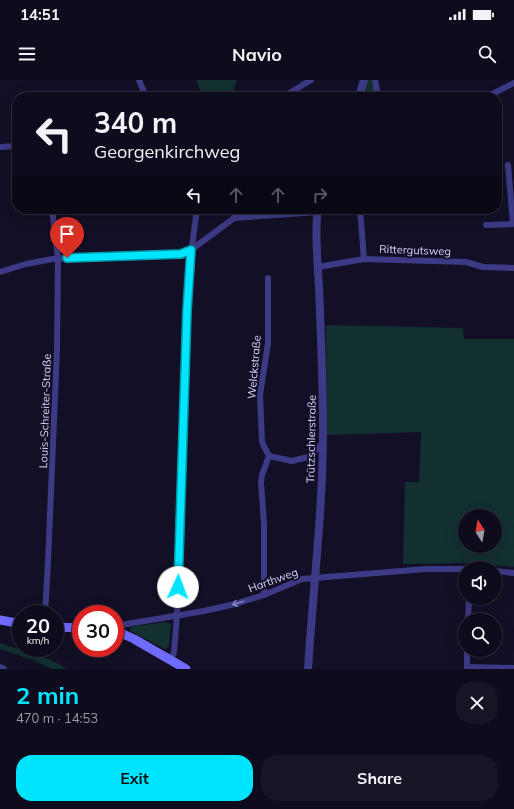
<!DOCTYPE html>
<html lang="en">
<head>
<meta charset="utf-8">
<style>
  body { margin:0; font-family:Mulish,sans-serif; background:#171425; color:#f1f3f6; height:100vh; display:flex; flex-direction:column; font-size:15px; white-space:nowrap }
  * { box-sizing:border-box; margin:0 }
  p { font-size:13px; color:#9b9ba3 }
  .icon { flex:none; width:22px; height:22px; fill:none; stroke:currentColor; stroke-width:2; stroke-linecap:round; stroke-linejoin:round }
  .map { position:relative; height:589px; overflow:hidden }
  .sheet { display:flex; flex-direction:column; background:#0e0b1c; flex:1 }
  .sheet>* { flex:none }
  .guide { position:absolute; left:12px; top:12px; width:490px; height:122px; border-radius:16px; box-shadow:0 4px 16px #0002,0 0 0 1px #2e2b3b; background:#0e0b1c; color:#f1f3f6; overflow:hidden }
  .needle { width:26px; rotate:349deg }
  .buttons { position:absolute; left:458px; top:429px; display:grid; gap:8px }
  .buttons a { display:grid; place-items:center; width:44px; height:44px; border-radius:50%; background:#0e0b1c; box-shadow:0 4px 16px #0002,0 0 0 1px #2e2b3b; font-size:20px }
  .speed { position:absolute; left:12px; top:525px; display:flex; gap:8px; font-size:20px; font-weight:700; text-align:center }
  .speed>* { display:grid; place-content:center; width:52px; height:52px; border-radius:50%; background:#0e0b1c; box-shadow:0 4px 16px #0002,0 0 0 1px #2e2b3b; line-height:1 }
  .speed small { font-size:10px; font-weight:400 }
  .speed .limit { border:6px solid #d22; background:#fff; color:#111 }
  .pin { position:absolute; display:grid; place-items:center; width:34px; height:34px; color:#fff; margin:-41px -17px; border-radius:50% 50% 50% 0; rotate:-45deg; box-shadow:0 0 4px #0007 }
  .pin .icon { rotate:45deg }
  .me { position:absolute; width:44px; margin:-22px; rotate:2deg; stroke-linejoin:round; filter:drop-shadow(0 0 3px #0008) }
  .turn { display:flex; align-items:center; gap:14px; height:84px; padding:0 16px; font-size:18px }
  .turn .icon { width:52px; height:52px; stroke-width:2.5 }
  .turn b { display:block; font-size:28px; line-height:34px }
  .lanes { display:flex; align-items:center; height:38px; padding:0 16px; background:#0003; justify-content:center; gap:20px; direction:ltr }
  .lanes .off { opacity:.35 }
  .round { display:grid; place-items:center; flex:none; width:42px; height:42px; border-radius:16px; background:#171425 }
  .head { display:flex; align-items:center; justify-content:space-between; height:68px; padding:0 16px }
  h1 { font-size:24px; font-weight:700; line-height:30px; color:#00e5ff }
  .cta { display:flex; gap:8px; margin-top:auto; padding:8px 16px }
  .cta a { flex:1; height:46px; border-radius:16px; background:#00e5ff; color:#111; font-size:16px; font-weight:700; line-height:46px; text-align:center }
  .cta a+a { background:#171425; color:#f1f3f6 }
  .status { display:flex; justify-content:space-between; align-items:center; height:28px; padding:0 20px; background:#0e0b1c; direction:ltr }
  .status svg { height:11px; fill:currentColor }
  header { display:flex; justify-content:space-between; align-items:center; height:52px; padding:0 16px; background:#0e0b1c; font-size:18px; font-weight:700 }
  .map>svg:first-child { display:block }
  .green { fill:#12302f; fill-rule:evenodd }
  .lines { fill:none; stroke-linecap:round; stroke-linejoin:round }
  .minor { stroke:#3d3a85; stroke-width:6 }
  .tertiary { stroke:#3d3a85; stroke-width:8 }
  .secondary { stroke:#6f6bff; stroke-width:9 }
  .oneway { stroke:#837fbc }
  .route-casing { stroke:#0095a6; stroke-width:10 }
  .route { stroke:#00e5ff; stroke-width:7 }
  .labels { text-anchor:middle; stroke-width:4; stroke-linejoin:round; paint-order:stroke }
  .street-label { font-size:11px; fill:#d9d4ff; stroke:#130f26 }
</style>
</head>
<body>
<div class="status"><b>14:51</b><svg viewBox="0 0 49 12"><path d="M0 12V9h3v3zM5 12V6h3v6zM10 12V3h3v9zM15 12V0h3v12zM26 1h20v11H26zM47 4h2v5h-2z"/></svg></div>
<header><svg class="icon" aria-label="menu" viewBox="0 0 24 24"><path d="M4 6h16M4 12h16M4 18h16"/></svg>Navio<svg class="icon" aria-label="search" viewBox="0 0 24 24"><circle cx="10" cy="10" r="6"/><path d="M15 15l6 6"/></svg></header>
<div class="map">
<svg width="514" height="589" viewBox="0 0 514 589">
  <rect width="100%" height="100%" fill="#130f26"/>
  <g class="green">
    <path d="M 196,0 L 237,0 L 233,12 L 235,17 L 203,17 Z"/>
    <path d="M 368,0 L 372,0 L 376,17 L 363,17 Z"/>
    <path d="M 326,245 L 463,248 L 464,259 L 514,259 L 514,487 L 470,483 L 403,484 L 405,402 L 419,402 L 421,352 L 327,355 ZM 465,436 L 495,436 L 495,466 L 465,466 Z"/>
    <path d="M 166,542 L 171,544 L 169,566 L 165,569 L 130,551 L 131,547 Z"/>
    <path d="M 0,563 L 52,580 L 67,589 L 52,589 L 33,580 L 0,569 Z"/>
  </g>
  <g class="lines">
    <g class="minor">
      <path d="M 139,0 L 146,17"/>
      <path d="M 375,0 L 378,17"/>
      <path d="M 283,17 L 311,0"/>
      <path d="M 486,17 L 514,3"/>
      <path d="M 0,67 L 17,66"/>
      <path d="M 508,85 L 513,144"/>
      <path d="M 360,129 L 364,179"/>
      <path d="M 234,138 L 242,129"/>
      <path d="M 486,145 L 514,144"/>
      <path d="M 318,187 L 364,179 L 466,182 L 483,187 L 514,188"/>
      <path d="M 0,192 L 26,184 L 58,178 L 77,179 L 181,174 L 191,170 L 234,138 L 318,132"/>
      <path d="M 268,198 L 268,263 L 260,315 L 262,362 L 269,376 L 292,381 L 308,377 L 322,364"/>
      <path d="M 495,491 L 514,493"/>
      <path d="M 264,515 L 264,444 L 261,402 L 262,395 L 269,376"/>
      <path d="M 45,534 L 48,482 L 57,269 L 58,178 L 52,129"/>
      <path d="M 468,540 L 469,518"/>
      <path d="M 115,546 L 204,531 L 235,524 L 264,515 L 302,499 L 426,489 L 465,489"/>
      <path d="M 171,580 L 174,572 L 177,536 L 190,182 L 197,129"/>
      <path d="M 0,587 L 4,589"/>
      <path d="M 467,587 L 514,588"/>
      <path d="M 467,589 L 467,570"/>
    </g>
    <g class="tertiary">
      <path d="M 359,17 L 364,0"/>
      <path d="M 308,589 C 313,509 323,430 323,350 C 323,303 321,255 319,208 C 318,184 314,152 318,129"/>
    </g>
    <g class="secondary">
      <path d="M 0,540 L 21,544"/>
      <path d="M 55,547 L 81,548"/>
      <path d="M 115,552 L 121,553 L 134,559 L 186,589"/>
    </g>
  </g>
  <defs><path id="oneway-shaft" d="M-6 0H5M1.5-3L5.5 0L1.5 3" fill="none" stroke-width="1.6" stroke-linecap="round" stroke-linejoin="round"/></defs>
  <use class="oneway" href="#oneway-shaft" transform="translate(238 523) rotate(163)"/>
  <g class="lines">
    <defs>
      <path id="route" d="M 67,178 L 181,174 L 191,170 L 187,231 L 178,507"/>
    </defs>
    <use href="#route" class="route-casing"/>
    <use href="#route" class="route"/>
  </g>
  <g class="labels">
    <g class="street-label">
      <text transform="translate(415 170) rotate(2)" y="4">Rittergutsweg</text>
      <text transform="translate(254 287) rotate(-85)" y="4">Welckstraße</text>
      <text transform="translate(45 331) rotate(-88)" y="4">Louis-Schreiter-Straße</text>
      <text transform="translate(311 359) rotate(-89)" y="4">Trützschlerstraße</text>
      <text transform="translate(273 500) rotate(-20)" y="4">Harthweg</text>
    </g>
  </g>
</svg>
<div class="buttons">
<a><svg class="needle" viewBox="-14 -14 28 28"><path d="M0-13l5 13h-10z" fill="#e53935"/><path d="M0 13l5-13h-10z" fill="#9b9ba3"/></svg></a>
<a><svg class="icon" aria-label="sound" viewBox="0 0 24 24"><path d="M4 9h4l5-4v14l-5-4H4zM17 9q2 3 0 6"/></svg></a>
<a><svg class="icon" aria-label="search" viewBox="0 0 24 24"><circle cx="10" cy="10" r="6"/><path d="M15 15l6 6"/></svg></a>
</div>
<div class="speed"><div>20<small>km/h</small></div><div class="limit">30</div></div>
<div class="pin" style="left:67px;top:178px;background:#d93025"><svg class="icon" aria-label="arrive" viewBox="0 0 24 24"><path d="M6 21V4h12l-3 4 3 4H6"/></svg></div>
<svg class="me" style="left:178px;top:507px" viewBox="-20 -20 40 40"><circle r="19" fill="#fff"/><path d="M0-13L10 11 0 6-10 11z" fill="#00e5ff"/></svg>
<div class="guide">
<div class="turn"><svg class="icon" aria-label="left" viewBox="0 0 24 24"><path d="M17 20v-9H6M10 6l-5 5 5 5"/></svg><div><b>340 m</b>Georgenkirchweg</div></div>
<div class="lanes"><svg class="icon" aria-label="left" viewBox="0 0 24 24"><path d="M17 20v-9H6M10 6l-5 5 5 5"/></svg><svg class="icon off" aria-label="ahead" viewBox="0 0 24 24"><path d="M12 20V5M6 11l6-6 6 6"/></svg><svg class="icon off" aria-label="ahead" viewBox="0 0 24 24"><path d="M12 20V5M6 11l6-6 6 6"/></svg><svg class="icon off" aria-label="right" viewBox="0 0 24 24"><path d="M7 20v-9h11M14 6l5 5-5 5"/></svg></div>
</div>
</div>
<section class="sheet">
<div class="head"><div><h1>2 min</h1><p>470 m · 14:53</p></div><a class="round"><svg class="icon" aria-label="close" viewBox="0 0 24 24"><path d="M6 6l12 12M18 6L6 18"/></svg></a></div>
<div class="cta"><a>Exit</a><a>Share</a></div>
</section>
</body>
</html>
